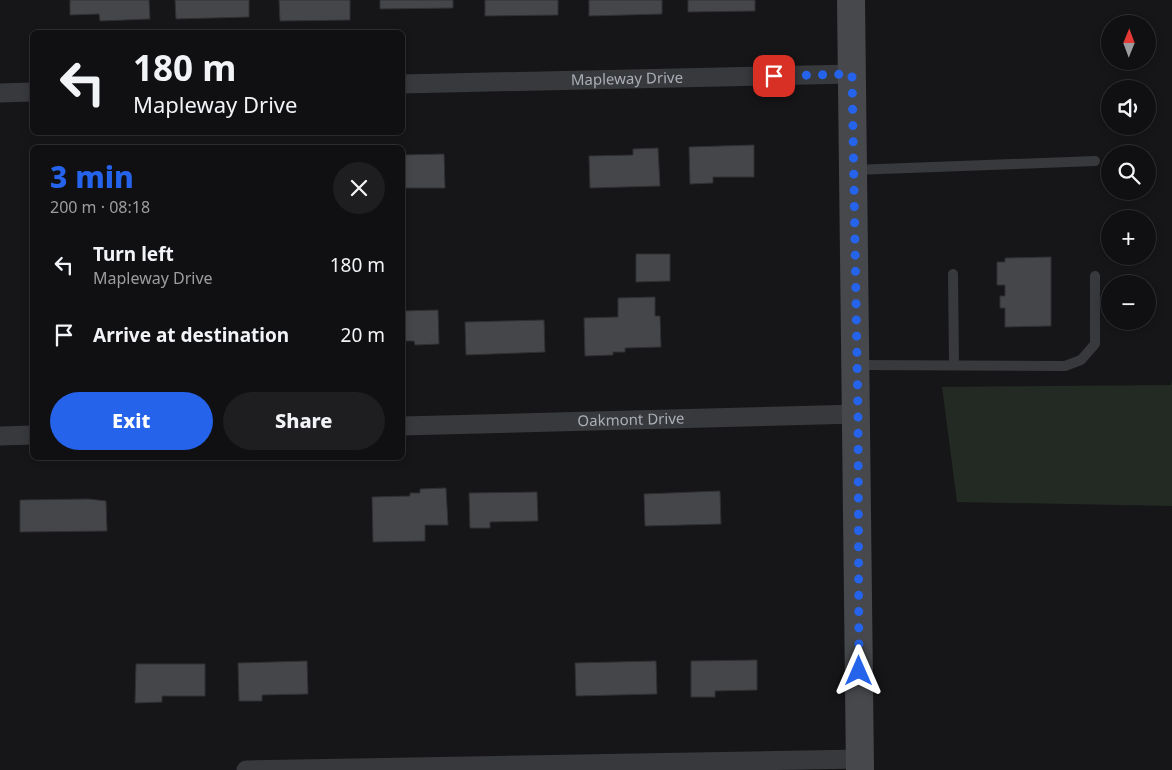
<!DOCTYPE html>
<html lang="en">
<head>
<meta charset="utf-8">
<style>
  body { margin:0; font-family:"Noto Sans",sans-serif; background:#1e1e20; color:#f1f3f6; height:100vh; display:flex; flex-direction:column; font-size:19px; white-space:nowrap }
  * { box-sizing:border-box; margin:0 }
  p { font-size:16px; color:#9c9d9f }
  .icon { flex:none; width:28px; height:28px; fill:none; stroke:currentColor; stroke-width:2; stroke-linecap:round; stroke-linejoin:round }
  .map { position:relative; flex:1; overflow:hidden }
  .details { position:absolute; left:30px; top:145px; width:375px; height:315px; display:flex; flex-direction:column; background:#101012; border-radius:8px; box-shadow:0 2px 8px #0003,0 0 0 1px #303032 }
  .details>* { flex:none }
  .banner { position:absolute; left:30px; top:30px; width:375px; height:105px; border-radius:8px; box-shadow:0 2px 8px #0003,0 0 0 1px #303032; background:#101012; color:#f1f3f6; overflow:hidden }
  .needle { width:32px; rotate:1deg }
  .buttons { position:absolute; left:1101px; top:15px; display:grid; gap:10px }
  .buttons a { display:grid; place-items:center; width:55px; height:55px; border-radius:50%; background:#101012; box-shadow:0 2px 8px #0003,0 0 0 1px #303032; font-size:25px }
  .pin { position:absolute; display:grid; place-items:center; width:42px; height:42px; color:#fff; margin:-21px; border-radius:10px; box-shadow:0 2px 8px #0006 }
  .me { position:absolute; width:55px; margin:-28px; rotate:0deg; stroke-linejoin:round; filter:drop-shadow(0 0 4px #0008) }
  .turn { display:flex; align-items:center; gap:18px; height:105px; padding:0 20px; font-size:22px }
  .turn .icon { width:65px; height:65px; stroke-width:2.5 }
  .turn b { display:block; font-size:35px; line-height:42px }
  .round { display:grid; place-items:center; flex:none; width:52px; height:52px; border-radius:26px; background:#1e1e20 }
  .summary { display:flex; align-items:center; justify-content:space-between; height:85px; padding:0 20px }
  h1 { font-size:30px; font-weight:800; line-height:38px; color:#2563eb }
  .primary-button { display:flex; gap:10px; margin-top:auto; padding:10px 20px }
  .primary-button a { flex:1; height:58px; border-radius:30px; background:#2563eb; color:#fff; font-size:20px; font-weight:800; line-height:58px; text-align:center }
  .primary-button a+a { background:#1e1e20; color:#f1f3f6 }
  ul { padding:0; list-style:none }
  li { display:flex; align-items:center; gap:15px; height:70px; padding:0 20px }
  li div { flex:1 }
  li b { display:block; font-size:19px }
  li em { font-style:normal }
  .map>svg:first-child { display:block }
  .green { fill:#232923 }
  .building { fill:#45464a; stroke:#303033 }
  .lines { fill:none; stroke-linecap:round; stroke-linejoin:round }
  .service { stroke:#38393c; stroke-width:10 }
  .minor { stroke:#38393c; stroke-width:19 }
  .secondary { stroke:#46484c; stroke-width:28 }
  .route { stroke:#2563eb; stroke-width:9; stroke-dasharray:0 16.2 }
  .labels { text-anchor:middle; stroke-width:4; stroke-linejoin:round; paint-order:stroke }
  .street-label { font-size:15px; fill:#aaaeb6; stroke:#111113 }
</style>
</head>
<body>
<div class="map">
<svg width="1172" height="770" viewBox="0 0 1172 770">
  <rect width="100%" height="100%" fill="#161618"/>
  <path class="green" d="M 1172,379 L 1172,506 L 957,502 L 942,387 L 1171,385 Z"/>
  <g class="building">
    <path d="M 70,0 L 149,0 L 150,19 L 100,21 L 99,14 L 70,15 Z"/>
    <path d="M 175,0 L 249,0 L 249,17 L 176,19 Z"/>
    <path d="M 279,0 L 350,0 L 350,20 L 280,21 Z"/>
    <path d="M 380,0 L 453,0 L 453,8 L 380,9 Z"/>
    <path d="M 485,0 L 558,0 L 558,15 L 485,16 Z"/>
    <path d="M 589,0 L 662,0 L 662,14 L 589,16 Z"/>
    <path d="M 688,0 L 755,0 L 755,11 L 688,12 Z"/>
    <path d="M 754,145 L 754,177 L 713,177 L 713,183 L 690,184 L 689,147 Z"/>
    <path d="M 658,148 L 660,186 L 590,188 L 589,156 L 633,155 L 633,149 Z"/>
    <path d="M 444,154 L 445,188 L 402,188 L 402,155 Z"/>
    <path d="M 636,254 L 670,254 L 670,281 L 636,282 Z"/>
    <path d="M 1051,257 L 1051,326 L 1005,327 L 1005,308 L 1000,308 L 1000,296 L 1005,296 L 1005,285 L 997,285 L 997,262 L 1005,262 L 1005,258 Z"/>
    <path d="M 655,297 L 655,316 L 660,316 L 661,347 L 625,348 L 625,352 L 613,352 L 613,355 L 585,356 L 584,318 L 618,317 L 618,298 Z"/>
    <path d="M 438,310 L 439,344 L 415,345 L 414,341 L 402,341 L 402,311 Z"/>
    <path d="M 544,320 L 545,352 L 466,355 L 465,322 Z"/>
    <path d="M 446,488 L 448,525 L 425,525 L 425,541 L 373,542 L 372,497 L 410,496 L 410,493 L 420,493 L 420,489 Z"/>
    <path d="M 720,491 L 721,524 L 645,526 L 644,494 Z"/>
    <path d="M 537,492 L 538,521 L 490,522 L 490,528 L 470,528 L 469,493 Z"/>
    <path d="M 88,499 L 106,501 L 107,531 L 20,532 L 20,500 Z"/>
    <path d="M 757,660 L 757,690 L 715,691 L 715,697 L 691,697 L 691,661 Z"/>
    <path d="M 307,661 L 308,694 L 262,695 L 262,701 L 239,701 L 238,663 Z"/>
    <path d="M 656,661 L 657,694 L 576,696 L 575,663 Z"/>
    <path d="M 136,664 L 205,664 L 205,696 L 162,696 L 162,702 L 135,703 Z"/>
  </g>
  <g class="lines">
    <g class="service">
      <path d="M 854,170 L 1095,161"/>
      <path d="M 953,274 L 954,365"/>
      <path d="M 857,365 L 1065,366 L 1081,360 L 1095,344 L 1095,276"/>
    </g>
    <g class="minor">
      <path id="s1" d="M 402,84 L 852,74"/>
      <path d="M 0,93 L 32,92"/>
      <path id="s2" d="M 402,426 L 858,414"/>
      <path d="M 0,436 L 32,435"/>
      <path d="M 246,770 L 860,759"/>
    </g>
    <path class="secondary" d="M 851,0 L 860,770"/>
  </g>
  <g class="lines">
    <path class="route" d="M 774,76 L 852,74 L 858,414 L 859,671"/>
  </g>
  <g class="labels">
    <g class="street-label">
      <text dy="5" stroke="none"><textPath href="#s1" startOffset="225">Mapleway Drive</textPath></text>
      <text dy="5" stroke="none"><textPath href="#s2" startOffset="229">Oakmont Drive</textPath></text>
    </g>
  </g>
</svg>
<div class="buttons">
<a><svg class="needle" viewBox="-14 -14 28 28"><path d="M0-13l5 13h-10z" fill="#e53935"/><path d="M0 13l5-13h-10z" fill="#9c9d9f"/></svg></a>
<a><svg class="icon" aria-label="sound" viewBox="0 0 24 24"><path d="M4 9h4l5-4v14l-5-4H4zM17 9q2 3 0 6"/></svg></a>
<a><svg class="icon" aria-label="search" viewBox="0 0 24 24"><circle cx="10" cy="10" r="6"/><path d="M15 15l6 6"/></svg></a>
<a>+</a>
<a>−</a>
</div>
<div class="pin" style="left:774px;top:76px;background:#d93025"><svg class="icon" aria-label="arrive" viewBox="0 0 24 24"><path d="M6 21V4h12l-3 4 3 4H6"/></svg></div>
<svg class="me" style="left:859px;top:671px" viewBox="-20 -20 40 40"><path d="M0-17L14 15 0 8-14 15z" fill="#2563eb" stroke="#fff" stroke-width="4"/></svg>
<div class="banner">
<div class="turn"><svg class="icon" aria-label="left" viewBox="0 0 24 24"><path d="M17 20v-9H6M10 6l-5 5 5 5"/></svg><div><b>180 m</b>Mapleway Drive</div></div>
</div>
<section class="details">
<div class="summary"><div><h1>3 min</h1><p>200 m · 08:18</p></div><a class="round"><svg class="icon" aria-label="close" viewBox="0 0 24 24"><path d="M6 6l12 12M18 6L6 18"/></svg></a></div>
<ul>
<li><svg class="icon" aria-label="left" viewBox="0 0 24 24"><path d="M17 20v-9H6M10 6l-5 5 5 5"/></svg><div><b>Turn left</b><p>Mapleway Drive</p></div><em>180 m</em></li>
<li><svg class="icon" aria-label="arrive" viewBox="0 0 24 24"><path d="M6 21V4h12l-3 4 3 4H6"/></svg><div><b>Arrive at destination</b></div><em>20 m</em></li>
</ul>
<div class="primary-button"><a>Exit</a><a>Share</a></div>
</section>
</div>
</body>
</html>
